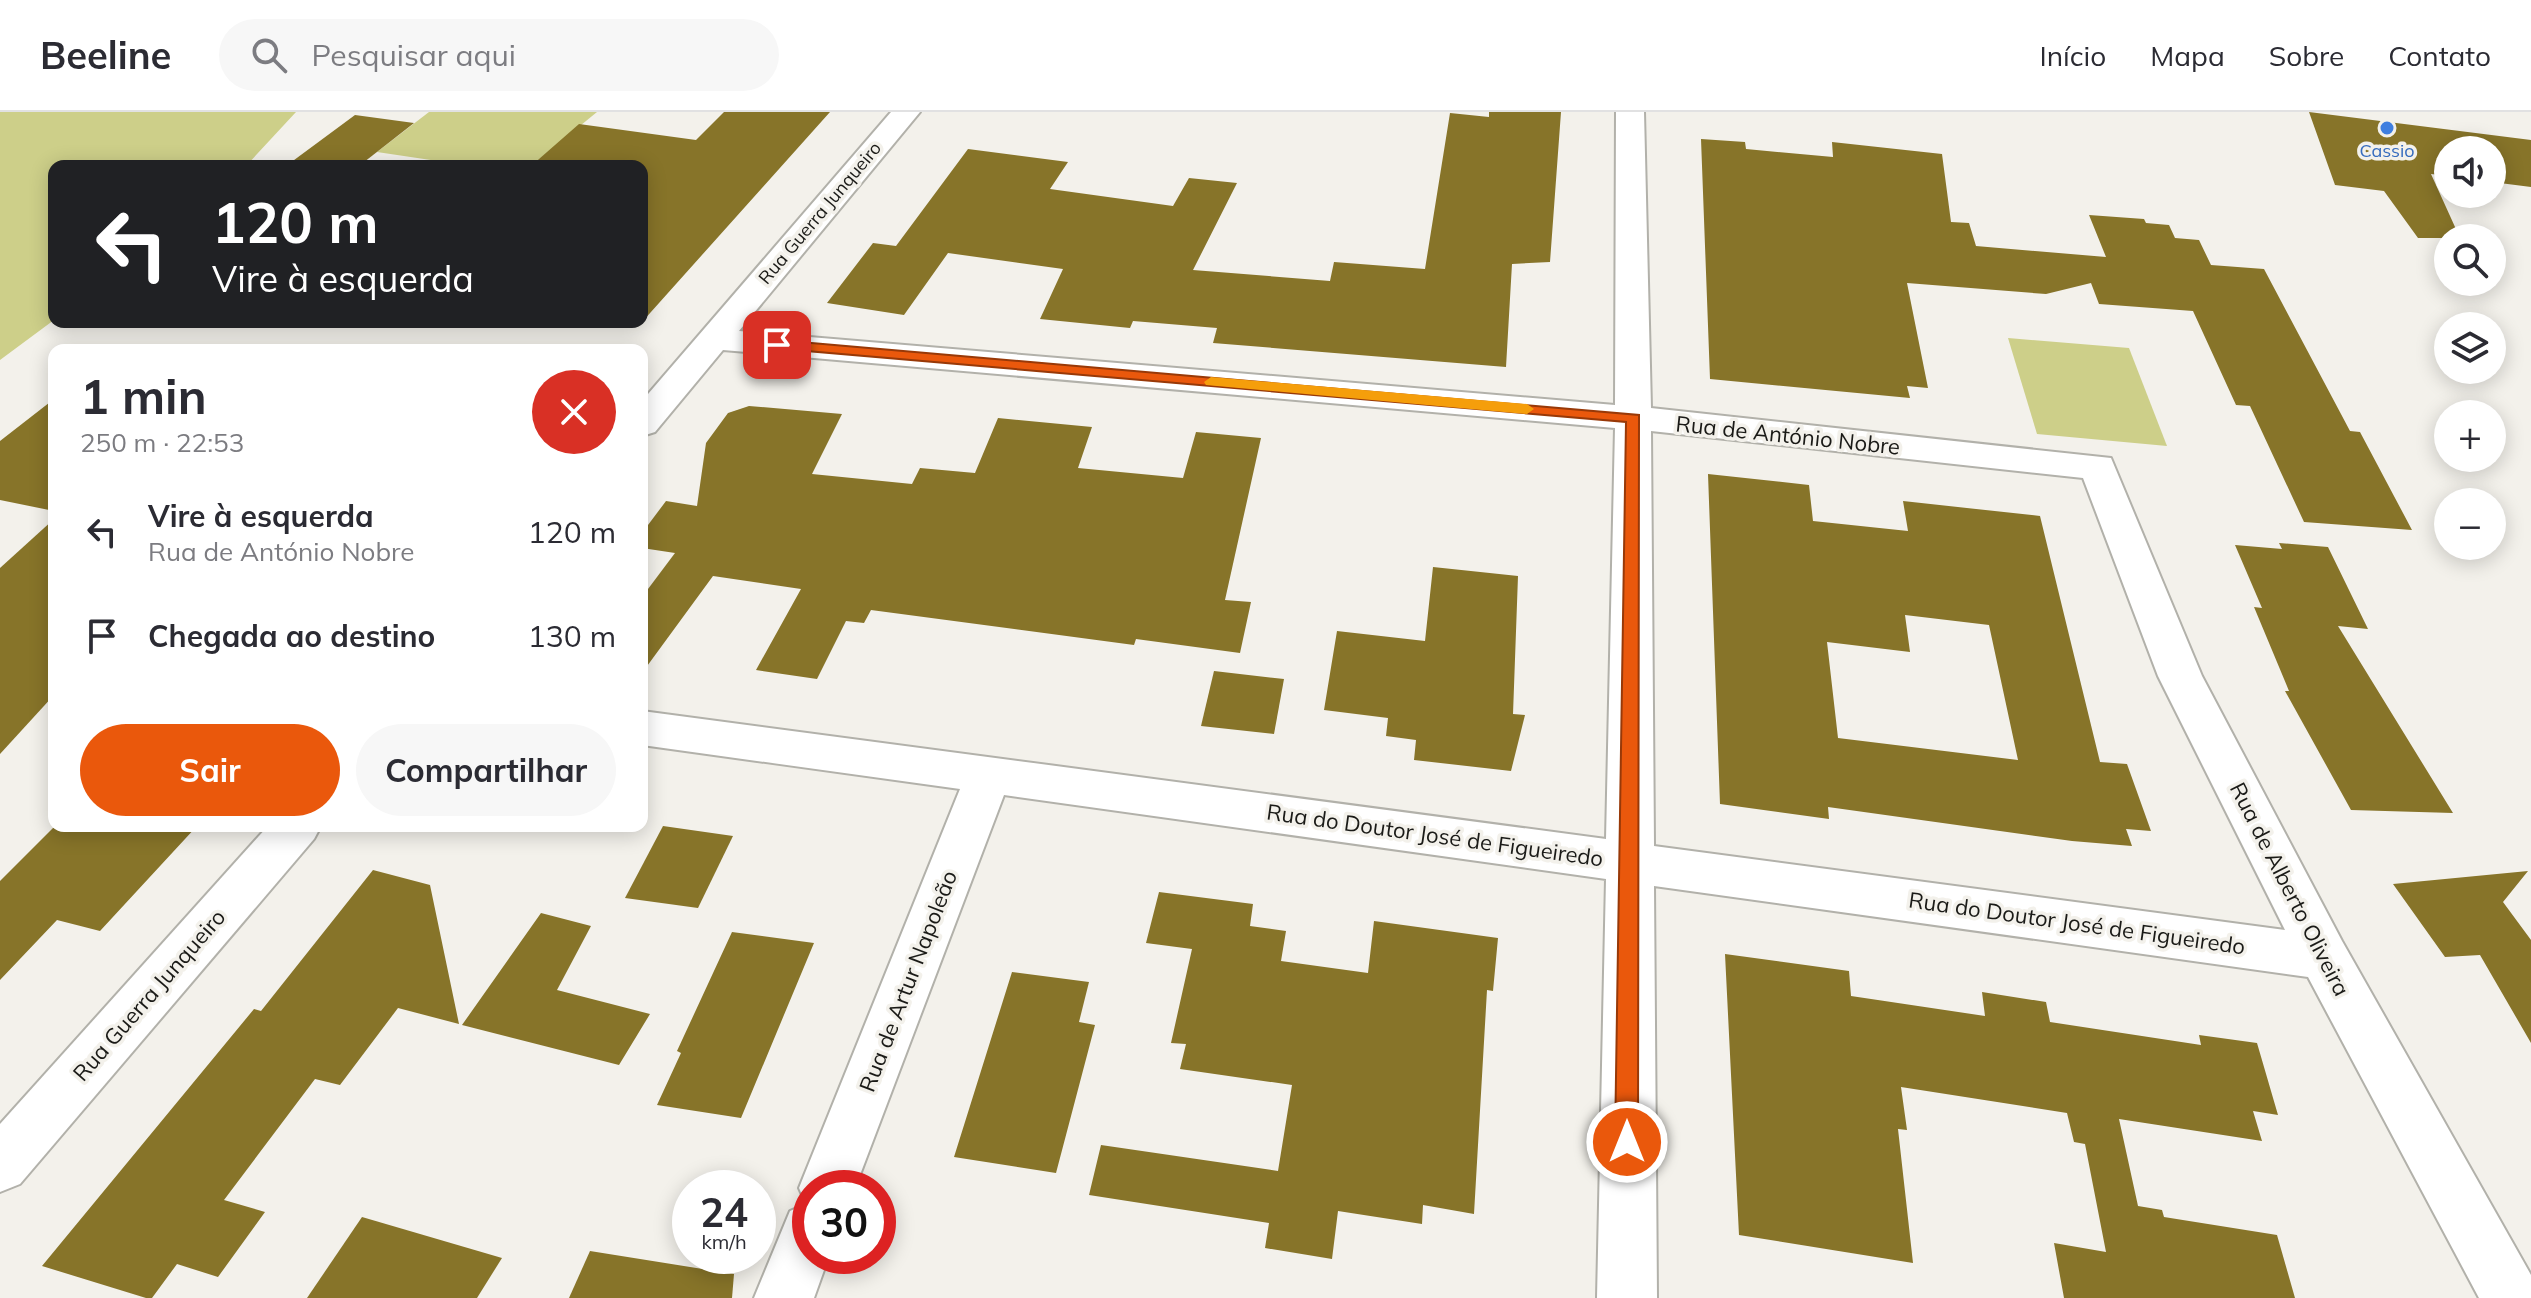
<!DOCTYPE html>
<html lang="pt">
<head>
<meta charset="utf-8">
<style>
  body { margin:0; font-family:Mulish,sans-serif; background:#f7f7f7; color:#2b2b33; height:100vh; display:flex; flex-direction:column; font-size:30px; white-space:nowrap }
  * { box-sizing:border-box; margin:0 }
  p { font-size:26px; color:#7c7c81 }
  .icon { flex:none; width:44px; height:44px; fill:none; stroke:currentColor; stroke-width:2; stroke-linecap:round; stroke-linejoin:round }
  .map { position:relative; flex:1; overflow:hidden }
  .side { position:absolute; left:48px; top:232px; width:600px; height:488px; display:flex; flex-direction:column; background:#fff; border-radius:16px; box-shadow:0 4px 20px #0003 }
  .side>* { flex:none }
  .top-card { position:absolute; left:48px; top:48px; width:600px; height:168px; border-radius:16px; box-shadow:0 4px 20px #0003; background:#202124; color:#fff; overflow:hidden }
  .buttons { position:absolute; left:2434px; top:24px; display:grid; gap:16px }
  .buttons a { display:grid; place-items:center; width:72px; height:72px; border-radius:50%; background:#fff; box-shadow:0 4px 20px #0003; font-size:40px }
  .speed { position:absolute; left:672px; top:1058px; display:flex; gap:16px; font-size:40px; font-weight:700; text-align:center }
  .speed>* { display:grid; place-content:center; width:104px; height:104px; border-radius:50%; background:#fff; box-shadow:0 4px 20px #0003; line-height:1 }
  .speed small { font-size:20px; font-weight:400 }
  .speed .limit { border:12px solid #d22; background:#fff; color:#111 }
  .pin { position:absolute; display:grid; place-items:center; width:68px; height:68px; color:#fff; margin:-34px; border-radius:16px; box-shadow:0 4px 12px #0006 }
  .me { position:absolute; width:88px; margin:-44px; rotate:0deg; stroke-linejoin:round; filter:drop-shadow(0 0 6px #0008) }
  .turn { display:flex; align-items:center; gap:28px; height:168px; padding:0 32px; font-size:36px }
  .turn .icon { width:104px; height:104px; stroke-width:2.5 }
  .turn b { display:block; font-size:56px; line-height:68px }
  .round { display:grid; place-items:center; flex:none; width:84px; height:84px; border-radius:42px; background:#f7f7f7 }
  .head { display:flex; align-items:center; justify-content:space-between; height:136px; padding:0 32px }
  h1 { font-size:48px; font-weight:700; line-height:60px }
  .cta { display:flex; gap:16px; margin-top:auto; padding:16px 32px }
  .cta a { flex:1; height:92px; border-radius:48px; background:#ea580c; color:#fff; font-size:32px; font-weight:700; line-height:92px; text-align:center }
  .cta a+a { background:#f7f7f7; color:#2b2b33 }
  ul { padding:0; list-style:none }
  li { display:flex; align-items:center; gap:24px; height:104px; padding:0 32px }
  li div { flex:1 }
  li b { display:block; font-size:30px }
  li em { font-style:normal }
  header { display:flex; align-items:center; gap:48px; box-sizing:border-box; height:112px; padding:0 40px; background:#fff; border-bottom:2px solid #e1e1e2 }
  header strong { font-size:38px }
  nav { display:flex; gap:44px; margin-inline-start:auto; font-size:28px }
  .search { width:560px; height:72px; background:#f7f7f7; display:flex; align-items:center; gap:20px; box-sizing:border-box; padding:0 28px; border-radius:44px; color:#7c7c81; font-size:30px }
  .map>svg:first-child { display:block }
  .green { fill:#cdcf89 }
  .building { fill:#877429; fill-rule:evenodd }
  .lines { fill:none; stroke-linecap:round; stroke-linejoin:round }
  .minor-casing { stroke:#b2b1aa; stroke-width:4 }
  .minor { fill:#fff; fill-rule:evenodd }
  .route { fill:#ea580c; stroke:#983908; stroke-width:2 }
  .slow { fill:#f59e0b }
  .shop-dot { fill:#3f7fe0; stroke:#f3f1eb; stroke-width:3 }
  .labels { text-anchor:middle; stroke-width:7; stroke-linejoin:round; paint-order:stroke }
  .far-shop-label { font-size:18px; fill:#366cbe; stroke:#f3f1eb }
  .far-street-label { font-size:18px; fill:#1a1a17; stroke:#f3f1eb }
  .street-label { font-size:22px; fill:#1a1a17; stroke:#f3f1eb }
</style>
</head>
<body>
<header>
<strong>Beeline</strong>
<div class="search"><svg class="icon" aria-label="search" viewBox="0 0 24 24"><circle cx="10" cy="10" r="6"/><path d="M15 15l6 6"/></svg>Pesquisar aqui</div>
<nav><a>Início</a><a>Mapa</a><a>Sobre</a><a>Contato</a></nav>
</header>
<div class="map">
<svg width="2531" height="1186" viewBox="0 0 2531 1186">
  <rect width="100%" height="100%" fill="#f3f1eb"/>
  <g class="green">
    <path d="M 0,0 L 296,0 L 246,54 L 54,54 L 54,208 L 0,248 Z"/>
    <path d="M 429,0 L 597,0 L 531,54 L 471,54 L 377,40 Z"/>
    <path d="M 2008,226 L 2129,236 L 2167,334 L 2037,322 Z"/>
  </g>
  <g class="building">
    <path d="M 724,0 L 830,0 L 642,210 L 642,54 L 531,54 L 579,12 L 696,28 Z"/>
    <path d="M 1489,0 L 1561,0 L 1550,150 L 1512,152 L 1506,255 L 1213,231 L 1217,216 L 1133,209 L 1130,216 L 1040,207 L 1063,157 L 948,141 L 904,203 L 827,191 L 873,131 L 896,134 L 968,37 L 1068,50 L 1050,77 L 1173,94 L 1189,66 L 1237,71 L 1193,158 L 1330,169 L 1334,150 L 1425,157 L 1450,1 L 1489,5 Z"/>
    <path d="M 2309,0 L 2531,28 L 2531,75 L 2492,70 L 2492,38 L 2448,38 L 2448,64 L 2431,62 L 2460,126 L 2418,126 L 2384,79 L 2335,73 Z"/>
    <path d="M 355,3 L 414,11 L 359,54 L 286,54 Z"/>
    <path d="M 1701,27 L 1745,30 L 1746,37 L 1833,45 L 1832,30 L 1942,42 L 1951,110 L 1969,111 L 1976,134 L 2106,145 L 2089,103 L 2144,107 L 2146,111 L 2169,113 L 2175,126 L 2199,128 L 2211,153 L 2264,157 L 2350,319 L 2360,320 L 2412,418 L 2304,410 L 2250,294 L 2236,293 L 2193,199 L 2099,192 L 2091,171 L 2046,182 L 1907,171 L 1928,276 L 1907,274 L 1910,286 L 1710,267 Z"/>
    <path d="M 54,287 L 54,399 L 0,388 L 0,329 Z"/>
    <path d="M 749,294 L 842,302 L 812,362 L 912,372 L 920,356 L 975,361 L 998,306 L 1092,315 L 1078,356 L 1183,366 L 1196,320 L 1261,326 L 1225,488 L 1251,490 L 1240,541 L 1136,527 L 1134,533 L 871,498 L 864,511 L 846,509 L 817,567 L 756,558 L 801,477 L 713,464 L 642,561 L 642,485 L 675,441 L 642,436 L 642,421 L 666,389 L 697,394 L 706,331 L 728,301 Z"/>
    <path d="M 1708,362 L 1809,373 L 1813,409 L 1908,419 L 1903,389 L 2040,404 L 2100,650 L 2127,652 L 2151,719 L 2126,717 L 2132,734 L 2072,729 L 1828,695 L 1829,707 L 1720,692 ZM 1905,503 L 1989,513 L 2018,648 L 1838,626 L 1827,530 L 1910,540 Z"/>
    <path d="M 54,407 L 54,583 L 0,642 L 0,456 Z"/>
    <path d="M 2279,431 L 2328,435 L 2368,517 L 2338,514 L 2453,701 L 2351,698 L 2285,579 L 2289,579 L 2254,495 L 2262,496 L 2235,433 L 2282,437 Z"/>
    <path d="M 1433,455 L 1518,464 L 1513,602 L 1525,603 L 1511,659 L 1414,648 L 1416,628 L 1386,624 L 1388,606 L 1324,598 L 1337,519 L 1425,529 Z"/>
    <path d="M 1214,559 L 1284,567 L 1274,622 L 1201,614 Z"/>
    <path d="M 55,714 L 197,714 L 100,819 L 57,808 L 0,868 L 0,769 Z"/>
    <path d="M 663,714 L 733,724 L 698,796 L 625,786 Z"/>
    <path d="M 373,758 L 430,773 L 459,912 L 398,896 L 340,973 L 315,967 L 224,1088 L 265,1100 L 218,1165 L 177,1152 L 152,1186 L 146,1186 L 42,1154 L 254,897 L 261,899 Z"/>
    <path d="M 2528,759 L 2503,790 L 2531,828 L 2531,931 L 2480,843 L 2445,845 L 2393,772 Z"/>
    <path d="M 1159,780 L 1253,792 L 1250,814 L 1286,819 L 1281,849 L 1368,861 L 1374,809 L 1498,826 L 1493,879 L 1487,878 L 1474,1102 L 1423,1093 L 1422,1112 L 1338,1099 L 1332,1147 L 1265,1136 L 1269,1111 L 1089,1083 L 1101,1033 L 1278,1059 L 1292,973 L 1180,957 L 1186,932 L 1171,931 L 1192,837 L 1146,831 Z"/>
    <path d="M 541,801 L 591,814 L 557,878 L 650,902 L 619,953 L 462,913 Z"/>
    <path d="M 732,820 L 814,831 L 741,1006 L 657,993 L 681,941 L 677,939 Z"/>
    <path d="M 1725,842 L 1849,859 L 1851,884 L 1985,904 L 1982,880 L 2046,890 L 2050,910 L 2201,933 L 2199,923 L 2257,931 L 2278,1003 L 2253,999 L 2262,1029 L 2119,1007 L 2138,1094 L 2162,1098 L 2164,1105 L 2277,1123 L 2295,1186 L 2064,1186 L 2054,1131 L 2106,1140 L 2085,1032 L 2074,1030 L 2067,1001 L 1901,975 L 1907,1018 L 1898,1017 L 1913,1151 L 1739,1123 Z"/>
    <path d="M 1012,860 L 1089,870 L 1079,910 L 1095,913 L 1056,1061 L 954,1045 Z"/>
    <path d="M 362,1105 L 502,1146 L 477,1186 L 307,1186 Z"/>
    <path d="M 590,1139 L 734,1162 L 732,1186 L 569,1186 Z"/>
  </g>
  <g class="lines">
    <defs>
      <g id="minor">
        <path d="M 891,0 L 920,0 L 739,219 L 1615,293 L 1616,0 L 1644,0 L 1651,296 L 2111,346 L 2202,564 L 2342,829 L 2531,1163 L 2531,1186 L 2479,1186 L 2308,865 L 1654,774 L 1657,1186 L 1597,1186 L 1606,767 L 1004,683 L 855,1076 L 810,1076 L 810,1144 L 829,1144 L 814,1186 L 754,1186 L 790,1099 L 806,1092 L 799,1076 L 960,677 L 642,633 L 642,599 L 1606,727 L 1615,316 L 723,238 L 655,320 L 642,324 L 642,289 ZM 1651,319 L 2083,366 L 2158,564 L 2285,818 L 1654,734 Z"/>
        <path d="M 268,714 L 321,714 L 314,727 L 20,1072 L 0,1080 L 0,1012 Z"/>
      </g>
    </defs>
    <use href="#minor" class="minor-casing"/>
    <use href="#minor" class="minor"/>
  </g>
  <path class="route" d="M 777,228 L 1639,303 L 1638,1030 L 1635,1038 L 1627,1041 L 1619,1038 L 1615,1030 L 1626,310 L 772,236 L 772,230 Z"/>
  <path class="slow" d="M 1211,265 L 1527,292 L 1534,297 L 1527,302 L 1206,273 L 1204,270 Z"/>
  <circle class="shop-dot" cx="2387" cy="16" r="8"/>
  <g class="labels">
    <g class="far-shop-label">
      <text x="2387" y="45">Cassio</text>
    </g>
    <g class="far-street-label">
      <text transform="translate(820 101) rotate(-50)" y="6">Rua Guerra Junqueiro</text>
    </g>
    <g class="street-label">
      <text transform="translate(1788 323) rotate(6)" y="8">Rua de António Nobre</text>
      <text transform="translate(1435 723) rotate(8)" y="8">Rua do Doutor José de Figueiredo</text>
      <text transform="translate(2290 777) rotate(63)" y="8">Rua de Alberto Oliveira</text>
      <text transform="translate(2077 811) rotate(8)" y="8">Rua do Doutor José de Figueiredo</text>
      <text transform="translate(908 869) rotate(-69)" y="8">Rua de Artur Napoleão</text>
      <text transform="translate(149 883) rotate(-49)" y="8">Rua Guerra Junqueiro</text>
    </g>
  </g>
</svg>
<div class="buttons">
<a><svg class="icon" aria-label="sound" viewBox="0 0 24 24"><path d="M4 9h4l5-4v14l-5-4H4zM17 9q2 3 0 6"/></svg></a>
<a><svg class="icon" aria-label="search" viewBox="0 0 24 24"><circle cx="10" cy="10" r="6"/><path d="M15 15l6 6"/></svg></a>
<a><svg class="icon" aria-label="layers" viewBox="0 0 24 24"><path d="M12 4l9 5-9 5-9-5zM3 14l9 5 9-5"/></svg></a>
<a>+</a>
<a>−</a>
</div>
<div class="speed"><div>24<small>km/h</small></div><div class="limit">30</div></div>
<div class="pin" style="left:777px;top:233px;background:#d93025"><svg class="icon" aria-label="arrive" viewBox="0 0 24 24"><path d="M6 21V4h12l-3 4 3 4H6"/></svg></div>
<svg class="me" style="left:1627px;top:1030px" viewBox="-20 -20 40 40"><circle r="17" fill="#ea580c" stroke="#fff" stroke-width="3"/><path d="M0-11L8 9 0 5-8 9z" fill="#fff"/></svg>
<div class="top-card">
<div class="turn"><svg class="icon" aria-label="left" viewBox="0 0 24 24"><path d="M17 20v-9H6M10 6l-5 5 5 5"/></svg><div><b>120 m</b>Vire à esquerda</div></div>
</div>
<section class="side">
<div class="head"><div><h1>1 min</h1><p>250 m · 22:53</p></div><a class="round" style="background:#d93025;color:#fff"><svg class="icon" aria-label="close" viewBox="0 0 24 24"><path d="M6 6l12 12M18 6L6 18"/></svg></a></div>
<ul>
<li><svg class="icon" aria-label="left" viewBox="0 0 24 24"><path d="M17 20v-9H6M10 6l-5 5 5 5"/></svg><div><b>Vire à esquerda</b><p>Rua de António Nobre</p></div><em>120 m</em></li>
<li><svg class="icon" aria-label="arrive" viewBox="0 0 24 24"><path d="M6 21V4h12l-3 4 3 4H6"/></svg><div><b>Chegada ao destino</b></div><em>130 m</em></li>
</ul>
<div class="cta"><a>Sair</a><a>Compartilhar</a></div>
</section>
</div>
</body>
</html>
